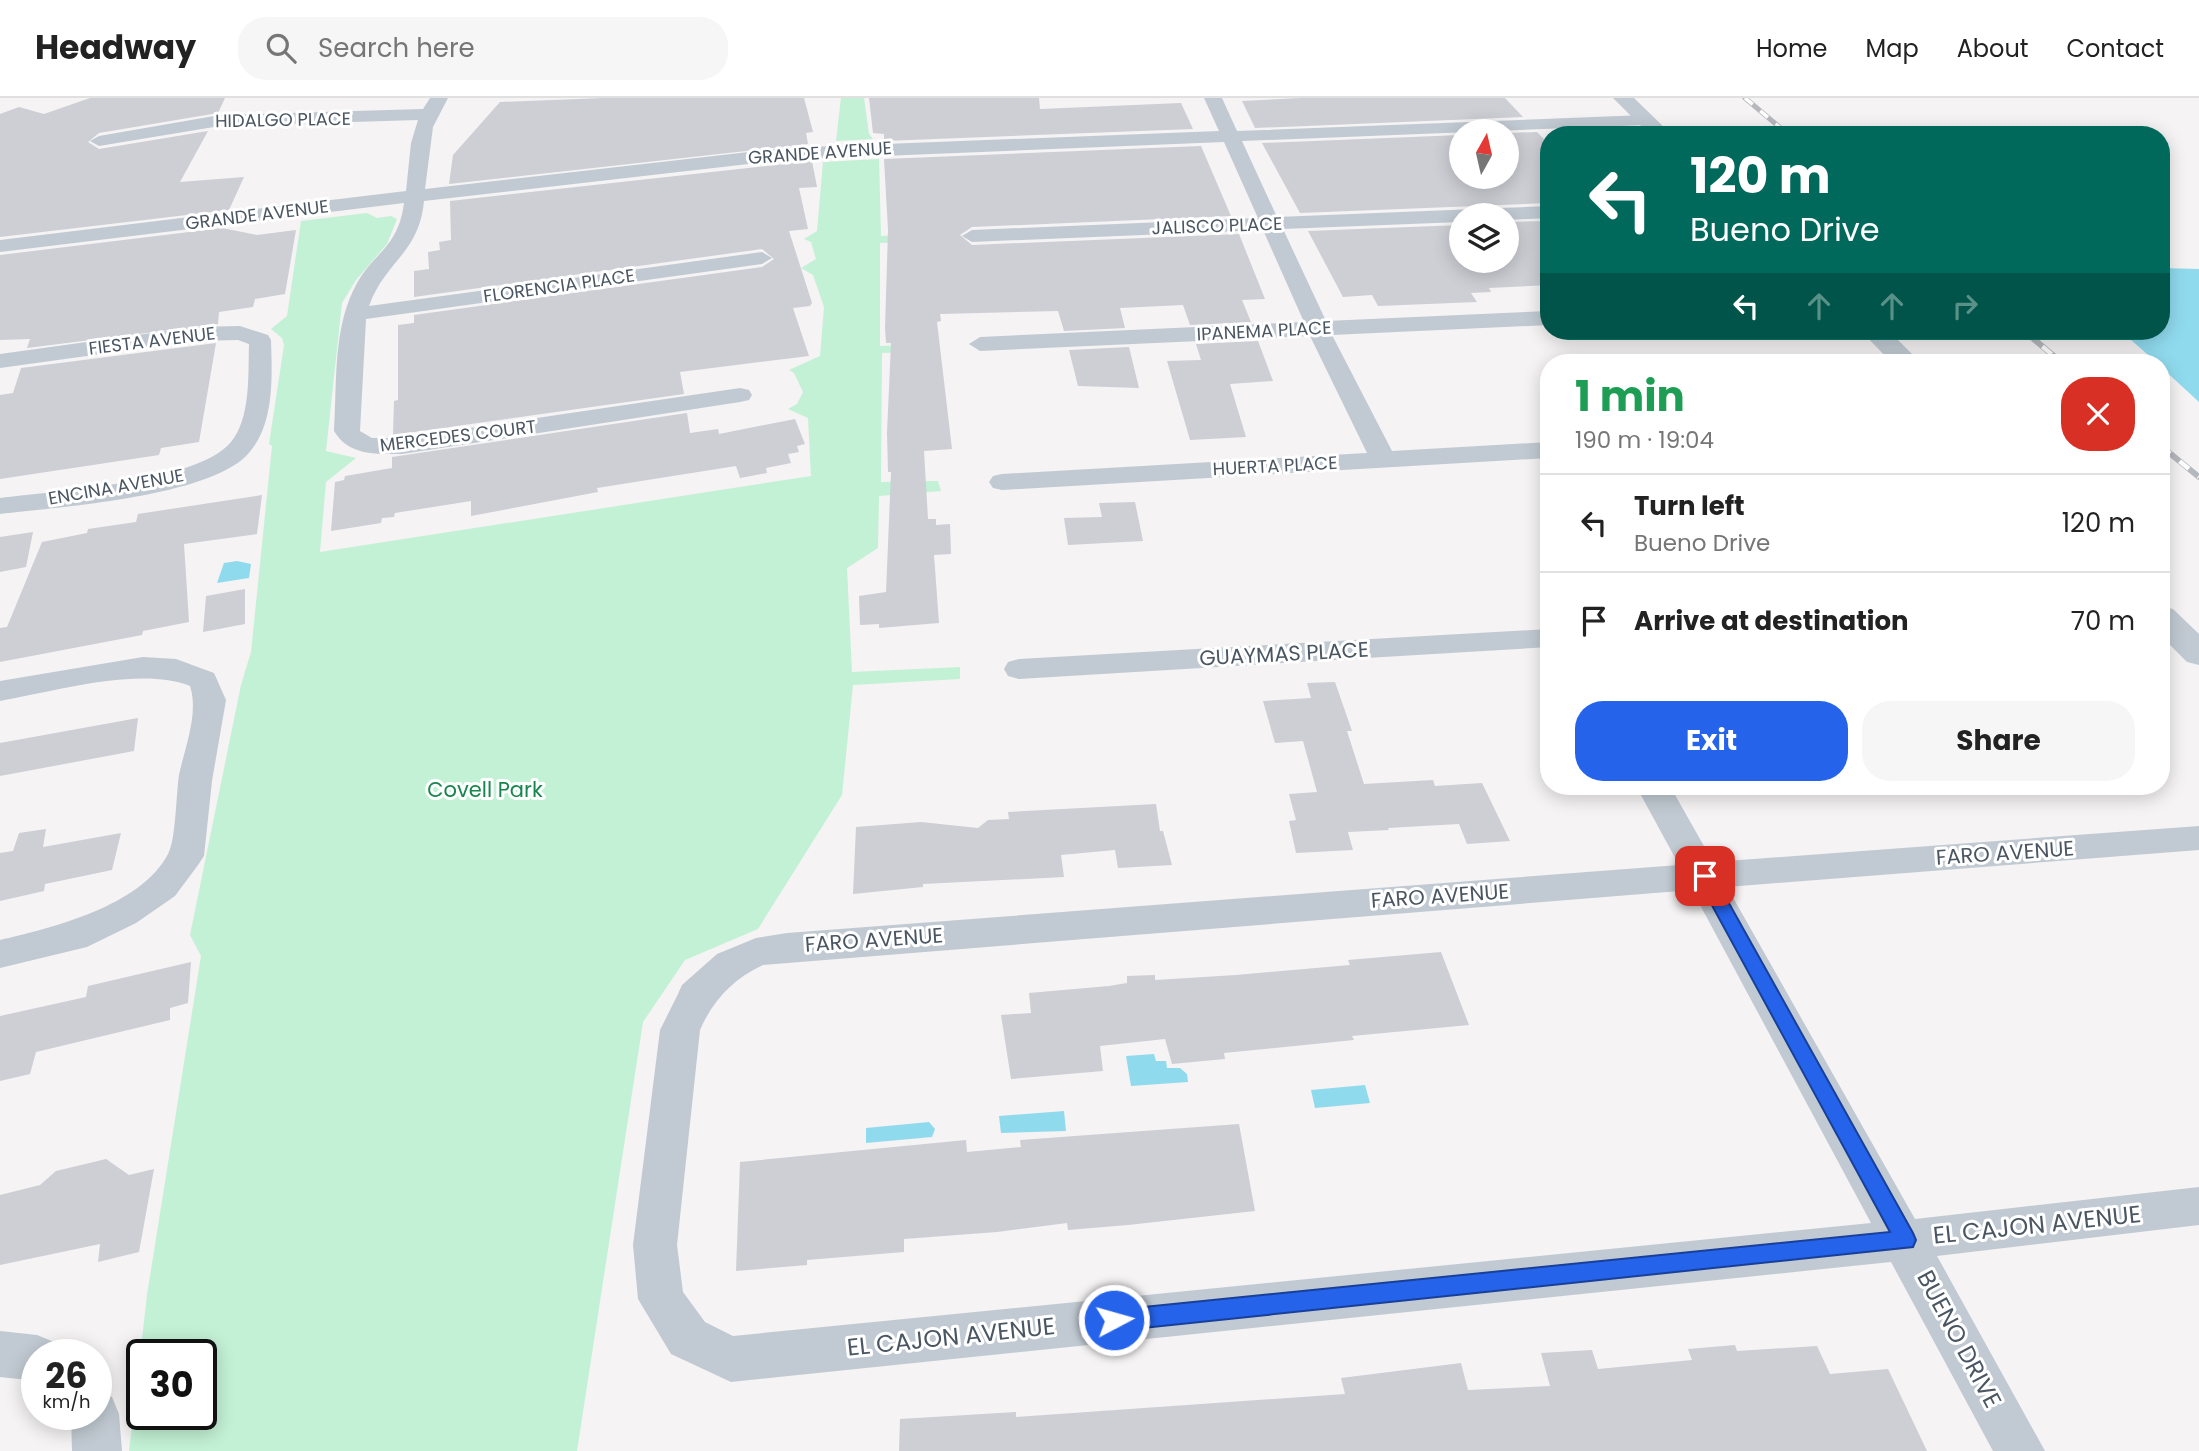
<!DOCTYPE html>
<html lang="en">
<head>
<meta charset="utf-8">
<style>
  body { margin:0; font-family:Poppins,sans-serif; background:#f6f6f6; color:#222; height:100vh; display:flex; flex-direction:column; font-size:26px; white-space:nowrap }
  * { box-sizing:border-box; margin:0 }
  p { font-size:23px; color:#767676 }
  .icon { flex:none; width:38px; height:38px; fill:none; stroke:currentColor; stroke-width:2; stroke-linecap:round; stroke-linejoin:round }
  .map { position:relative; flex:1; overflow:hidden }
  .details { position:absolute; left:1540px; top:256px; width:630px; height:441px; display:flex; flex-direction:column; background:#fff; border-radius:28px; box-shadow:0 4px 18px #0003 }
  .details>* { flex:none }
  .guide { position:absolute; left:1540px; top:28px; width:630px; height:214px; border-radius:28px; box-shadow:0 4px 18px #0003; background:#00695c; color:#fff; overflow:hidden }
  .needle { width:46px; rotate:8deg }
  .controls { position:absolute; left:1449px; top:21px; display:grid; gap:14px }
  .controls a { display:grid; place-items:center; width:70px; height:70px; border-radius:50%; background:#fff; box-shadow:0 4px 18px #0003; font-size:35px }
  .speed { position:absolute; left:21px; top:1241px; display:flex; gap:14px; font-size:35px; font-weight:700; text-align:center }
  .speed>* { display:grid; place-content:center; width:91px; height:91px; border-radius:50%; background:#fff; box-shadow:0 4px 18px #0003; line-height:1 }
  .speed small { font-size:18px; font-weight:400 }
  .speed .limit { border:4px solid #111; border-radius:10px; background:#fff; color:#111 }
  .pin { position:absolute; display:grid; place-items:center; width:60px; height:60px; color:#fff; margin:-30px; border-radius:14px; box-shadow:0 4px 10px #0006 }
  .me { position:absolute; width:77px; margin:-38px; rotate:84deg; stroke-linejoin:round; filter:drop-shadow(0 0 5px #0008) }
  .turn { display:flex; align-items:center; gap:24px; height:147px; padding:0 35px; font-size:32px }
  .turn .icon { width:91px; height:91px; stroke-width:2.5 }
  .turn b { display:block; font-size:49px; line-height:60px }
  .lanes { display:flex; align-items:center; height:66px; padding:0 35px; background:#0003; justify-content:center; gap:35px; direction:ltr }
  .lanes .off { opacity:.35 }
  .round { display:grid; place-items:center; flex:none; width:74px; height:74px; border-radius:28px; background:#f6f6f6 }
  .headline { display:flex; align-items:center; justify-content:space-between; height:119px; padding:0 35px }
  h1 { font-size:42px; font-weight:700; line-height:52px; color:#1e9e55 }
  .primary-button { display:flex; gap:14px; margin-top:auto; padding:14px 35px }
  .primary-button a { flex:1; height:80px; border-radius:28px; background:#2563eb; color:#fff; font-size:28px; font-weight:700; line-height:80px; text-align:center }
  .primary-button a+a { background:#f6f6f6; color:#222 }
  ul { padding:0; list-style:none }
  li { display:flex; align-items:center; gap:21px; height:98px; padding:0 35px; border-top:2px solid #e0e0e0 }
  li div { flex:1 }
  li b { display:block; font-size:26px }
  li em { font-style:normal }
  header { display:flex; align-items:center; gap:42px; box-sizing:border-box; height:98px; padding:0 35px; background:#fff; border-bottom:2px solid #e0e0e0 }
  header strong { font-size:33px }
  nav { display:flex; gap:38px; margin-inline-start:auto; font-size:24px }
  .search { width:490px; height:63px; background:#f6f6f6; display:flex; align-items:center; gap:18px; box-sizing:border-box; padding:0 24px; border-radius:28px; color:#767676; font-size:26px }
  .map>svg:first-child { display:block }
  .green { fill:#c3f1d5; fill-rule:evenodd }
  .water { fill:#90daee }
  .building { fill:#cdcfd5 }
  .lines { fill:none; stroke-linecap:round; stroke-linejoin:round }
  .minor { fill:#c1cad2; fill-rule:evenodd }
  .tertiary { fill:#c1cad2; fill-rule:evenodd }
  .rail-far1-casing { stroke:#b5b8bd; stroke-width:5 }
  .rail-casing { stroke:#b5b8bd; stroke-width:6 }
  .rail-far1 { stroke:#fff; stroke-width:3.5; stroke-dasharray:10; stroke-linecap:butt }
  .rail { stroke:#fff; stroke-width:4.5; stroke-dasharray:12; stroke-linecap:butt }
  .route { fill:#2563eb; stroke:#184099; stroke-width:2 }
  .labels { text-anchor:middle; stroke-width:6; stroke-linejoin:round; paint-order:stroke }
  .far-street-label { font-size:18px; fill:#4a5661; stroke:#fff }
  .street-label { font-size:21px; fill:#4a5661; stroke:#fff }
  .park-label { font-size:21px; fill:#17864f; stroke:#fff }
  .near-street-label { font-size:24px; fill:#4a5661; stroke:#fff }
</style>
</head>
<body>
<header>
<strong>Headway</strong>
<div class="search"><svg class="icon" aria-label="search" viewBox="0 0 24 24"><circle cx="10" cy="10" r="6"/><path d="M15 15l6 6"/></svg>Search here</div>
<nav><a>Home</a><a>Map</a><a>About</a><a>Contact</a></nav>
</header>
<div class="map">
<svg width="2199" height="1353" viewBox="0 0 2199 1353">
  <rect width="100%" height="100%" fill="#f5f3f3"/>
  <g class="green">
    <path d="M 841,0 L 864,0 L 869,36 L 873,41 L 836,43 Z"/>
    <path d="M 879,61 L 881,138 L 927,136 L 927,143 L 880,145 L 880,248 L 929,246 L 930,253 L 882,255 L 881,384 L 938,383 L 941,393 L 879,398 L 878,450 L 847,470 L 852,574 L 960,569 L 960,581 L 853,587 L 842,697 L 758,831 L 685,862 L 643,924 L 577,1353 L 129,1353 L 147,1197 L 201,858 L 190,837 L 241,587 L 251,554 L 272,348 L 269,346 L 284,247 L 282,240 L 271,231 L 287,218 L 301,123 L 367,115 L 377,120 L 391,118 L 397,121 L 387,146 L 356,182 L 342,205 L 326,353 L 356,360 L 326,384 L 320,454 L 811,378 L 808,320 L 788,311 L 797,306 L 803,294 L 794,275 L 789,272 L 820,258 L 824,209 L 813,177 L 801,170 L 816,161 L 811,144 L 804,141 L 817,133 L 823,64 ZM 142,1256 L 201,1256 L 201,1316 L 142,1316 Z"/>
  </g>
  <g class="water">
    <path d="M 2161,170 L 2199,171 L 2199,304 L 2161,269 L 2161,264 L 2156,264 L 2121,233 L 2161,233 Z"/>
    <path d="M 237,463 L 251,466 L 249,480 L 217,485 L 224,465 Z"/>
    <path d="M 1154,956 L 1156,963 L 1166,963 L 1167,970 L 1180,970 L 1187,976 L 1188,984 L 1131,988 L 1126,958 Z"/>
    <path d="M 1365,987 L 1370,1005 L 1315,1010 L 1311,992 Z"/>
    <path d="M 1064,1013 L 1066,1033 L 1001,1035 L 999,1018 Z"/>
    <path d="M 929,1024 L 935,1031 L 932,1039 L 866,1045 L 866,1030 Z"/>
  </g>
  <g class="building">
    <path d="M 90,0 L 225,0 L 218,15 L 99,35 L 88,44 L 99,51 L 208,33 L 180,84 L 244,79 L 229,112 L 0,139 L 0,16 L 19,9 L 44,16 Z"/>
    <path d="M 604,0 L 804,0 L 813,34 L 806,35 L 808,46 L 449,86 L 453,57 L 500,4 Z"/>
    <path d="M 869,0 L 1039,0 L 1040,11 L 1181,5 L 1193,31 L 884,43 L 884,36 L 873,35 Z"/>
    <path d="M 1301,0 L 1505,0 L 1523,19 L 1255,30 L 1242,3 Z"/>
    <path d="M 1537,34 L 1549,46 L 1549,105 L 1300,115 L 1262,45 L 1461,37 L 1461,79 L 1507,79 L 1507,35 Z"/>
    <path d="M 1201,48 L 1231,118 L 972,129 L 960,137 L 972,147 L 1239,136 L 1265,201 L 1242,202 L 1251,224 L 1190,227 L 1183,207 L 1120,210 L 1125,230 L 1064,233 L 1058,213 L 940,216 L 941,223 L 937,224 L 952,351 L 924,353 L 928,421 L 936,421 L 936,427 L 950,426 L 951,456 L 934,457 L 939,525 L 879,530 L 879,526 L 860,527 L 859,498 L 886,494 L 891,374 L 888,374 L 887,335 L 891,245 L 886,245 L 885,230 L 888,132 L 884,61 Z"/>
    <path d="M 812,63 L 817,89 L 799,90 L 808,131 L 789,133 L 812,205 L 810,208 L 793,210 L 809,258 L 680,274 L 684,296 L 393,337 L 394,303 L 398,302 L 398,227 L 414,225 L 414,217 L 762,169 L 774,161 L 762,151 L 414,199 L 414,173 L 429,171 L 428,154 L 440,152 L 439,144 L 451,142 L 450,103 Z"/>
    <path d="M 1549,123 L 1549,187 L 1489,190 L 1491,194 L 1471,195 L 1477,204 L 1378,208 L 1372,197 L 1343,199 L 1308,133 L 1461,127 L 1461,163 L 1507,163 L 1507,124 Z"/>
    <path d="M 222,130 L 257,137 L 296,132 L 285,196 L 255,201 L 253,209 L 219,214 L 218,226 L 27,250 L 30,241 L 0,242 L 0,157 Z"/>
    <path d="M 1258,243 L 1273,283 L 1230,286 L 1246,339 L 1190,342 L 1167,263 L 1201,262 L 1196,246 Z"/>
    <path d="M 216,245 L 199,344 L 161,350 L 159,357 L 0,381 L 0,297 L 13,295 L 21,270 Z"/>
    <path d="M 1129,249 L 1139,290 L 1078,288 L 1069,252 Z"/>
    <path d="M 687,315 L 690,335 L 718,331 L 719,336 L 795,321 L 805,346 L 797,348 L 799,354 L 788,356 L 791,365 L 766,370 L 767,375 L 740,380 L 736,368 L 597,390 L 598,394 L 471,418 L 471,403 L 395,415 L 394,419 L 382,420 L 381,425 L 331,433 L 335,384 L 344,382 L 345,378 L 392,370 L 392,359 Z"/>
    <path d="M 262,397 L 257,436 L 184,446 L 189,524 L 143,533 L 142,537 L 0,564 L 0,530 L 7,529 L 42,444 L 87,435 L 88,431 L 136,424 L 138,416 Z"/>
    <path d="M 1135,404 L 1143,443 L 1068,447 L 1064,420 L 1102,419 L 1099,405 Z"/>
    <path d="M 33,434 L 26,469 L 0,474 L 0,439 Z"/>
    <path d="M 245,491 L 245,526 L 203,534 L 206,498 Z"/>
    <path d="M 1335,584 L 1352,633 L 1347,633 L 1364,686 L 1433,682 L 1435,688 L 1482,685 L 1510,743 L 1467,746 L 1459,726 L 1388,730 L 1389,732 L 1348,734 L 1353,752 L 1296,755 L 1289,723 L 1296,722 L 1289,696 L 1317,694 L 1303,643 L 1275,645 L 1263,603 L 1311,600 L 1307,585 Z"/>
    <path d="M 138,620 L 134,653 L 0,678 L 0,645 Z"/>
    <path d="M 1156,706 L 1160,733 L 1163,733 L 1172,767 L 1118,770 L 1115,752 L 1061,757 L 1064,779 L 923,786 L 923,789 L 853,796 L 856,729 L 921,724 L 978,730 L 988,722 L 1009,721 L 1008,714 Z"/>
    <path d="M 46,731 L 43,749 L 121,735 L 112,772 L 45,786 L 44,793 L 0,803 L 0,755 L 13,753 L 19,735 Z"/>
    <path d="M 1441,854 L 1469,927 L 1352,938 L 1354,942 L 1224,955 L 1225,961 L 1172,966 L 1165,941 L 1100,948 L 1103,973 L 1011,981 L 1001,917 L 1031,915 L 1029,895 L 1109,888 L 1127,885 L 1127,878 L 1155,877 L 1155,882 L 1236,877 L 1350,867 L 1348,862 Z"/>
    <path d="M 191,864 L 188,905 L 170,910 L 170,922 L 36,954 L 30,976 L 0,983 L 0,918 L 86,899 L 88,888 Z"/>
    <path d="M 1239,1026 L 1255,1113 L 1128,1127 L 1068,1132 L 1067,1125 L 997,1134 L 904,1141 L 904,1154 L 807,1162 L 807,1167 L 736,1173 L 740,1064 L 966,1042 L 967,1054 L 1021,1049 L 1020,1042 Z"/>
    <path d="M 106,1061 L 129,1077 L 154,1071 L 139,1154 L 98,1164 L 100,1146 L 0,1167 L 0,1097 L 40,1087 L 56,1073 Z"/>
    <path d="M 1735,1247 L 1737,1253 L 1817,1248 L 1830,1276 L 1888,1271 L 1927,1353 L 899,1353 L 900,1321 L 1016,1314 L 1016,1319 L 1345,1296 L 1341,1280 L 1461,1265 L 1468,1292 L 1550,1288 L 1541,1255 L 1592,1252 L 1598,1271 L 1692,1262 L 1688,1251 Z"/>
  </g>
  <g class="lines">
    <g class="minor">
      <path d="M 430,0 L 448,0 L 433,29 L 425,91 L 784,50 L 1219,33 L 1204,0 L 1222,0 L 1237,33 L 1645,17 L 1654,22 L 1645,27 L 1242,43 L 1277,119 L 1549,108 L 1549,120 L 1507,122 L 1507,117 L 1461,117 L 1461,124 L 1283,131 L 1326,223 L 1549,213 L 1549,227 L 1332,237 L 1392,353 L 1549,344 L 1549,360 L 1002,392 L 993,390 L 989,384 L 993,378 L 1002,376 L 1367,355 L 1310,238 L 980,253 L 969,246 L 980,239 L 1304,224 L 1263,132 L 972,144 L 962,138 L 972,132 L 1258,120 L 1224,44 L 784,62 L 424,103 C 419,156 385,163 369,208 L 762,154 L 772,160 L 762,166 L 366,221 L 360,333 L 372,340 L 402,340 L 740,290 L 749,292 L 752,297 L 749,302 L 740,304 L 402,356 C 376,356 349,358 334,333 C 337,287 333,235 353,193 C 370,155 398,153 404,105 L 0,154 L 0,142 L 406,93 L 411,45 L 418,22 L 220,28 L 99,48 L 90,43 L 99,38 L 220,17 L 423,11 Z"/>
      <path d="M 240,228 L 268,237 L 271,242 C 272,279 275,326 248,356 C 209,399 58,409 0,416 L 0,400 C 53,393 197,385 231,344 C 251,320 248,276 249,246 L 238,242 L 195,243 L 0,270 L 0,256 L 195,229 Z"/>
      <path d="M 1549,531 L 1549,549 L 1019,581 L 1008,578 L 1004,571 L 1008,564 L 1019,561 Z"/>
      <path d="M 143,559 L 176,561 L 214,575 L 226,602 L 212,683 L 204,758 L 198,767 L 175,798 L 136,825 L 87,849 L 0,870 L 0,842 C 52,830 141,808 168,756 C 176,742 176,696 179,677 C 185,649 199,615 190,588 C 140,568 53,594 0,603 L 0,583 Z"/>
      <path d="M 1636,688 L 1670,688 L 1713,764 L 2199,728 L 2199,752 L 1727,789 L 1915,1121 L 2199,1089 L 2199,1127 L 1937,1158 L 2045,1353 L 1993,1353 L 1891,1164 L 731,1284 L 671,1256 L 638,1201 L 633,1147 L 660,932 L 677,898 L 682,887 L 717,856 L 756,840 L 787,835 L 1679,767 ZM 1692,792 L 1871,1125 L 733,1238 L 705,1224 L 683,1194 L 677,1147 L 700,932 C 713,902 733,881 763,867 Z"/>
      <path d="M 0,1233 L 37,1237 L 54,1244 L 59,1256 L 37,1256 L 37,1283 L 0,1279 Z"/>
      <path d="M 96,1292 L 112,1299 L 119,1316 L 122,1353 L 72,1353 L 71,1316 L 96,1316 Z"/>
    </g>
    <g class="tertiary">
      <path d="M 1613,0 L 1634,0 L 1672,37 L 1650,37 Z"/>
      <path d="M 1861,233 L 1889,233 L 1920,264 L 1891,264 Z"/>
      <path d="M 2161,508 L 2173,511 L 2199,536 L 2199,567 L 2187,564 L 2161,538 Z"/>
    </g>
    <defs>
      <path id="rail-far1" d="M 1745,0 L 1789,37"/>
      <g id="rail">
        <path d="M 2024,233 L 2061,264"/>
        <path d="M 2161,348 L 2199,379"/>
      </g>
    </defs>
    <use href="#rail-far1" class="rail-far1-casing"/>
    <use href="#rail" class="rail-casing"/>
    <use href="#rail-far1" class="rail-far1"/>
    <use href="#rail" class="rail"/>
  </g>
  <path class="route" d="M 1705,771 L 1711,773 L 1913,1135 L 1916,1142 L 1913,1149 L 1114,1233 L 1106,1230 L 1102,1222 L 1106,1215 L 1114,1212 L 1890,1134 L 1696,778 Z"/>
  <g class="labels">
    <g class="far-street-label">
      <text transform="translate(283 22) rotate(-1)" y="6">HIDALGO PLACE</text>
      <text transform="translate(820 55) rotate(-4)" y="6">GRANDE AVENUE</text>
      <text transform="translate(257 117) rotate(-7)" y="6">GRANDE AVENUE</text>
      <text transform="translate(1217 128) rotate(-2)" y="6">JALISCO PLACE</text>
      <text transform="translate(559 188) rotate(-8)" y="6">FLORENCIA PLACE</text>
      <text transform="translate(1264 233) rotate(-3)" y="6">IPANEMA PLACE</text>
      <text transform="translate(152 243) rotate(-7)" y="6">FIESTA AVENUE</text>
      <text transform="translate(458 338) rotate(-7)" y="6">MERCEDES COURT</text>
      <text transform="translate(1275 368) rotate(-3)" y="6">HUERTA PLACE</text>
      <text transform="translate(116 389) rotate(-10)" y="6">ENCINA AVENUE</text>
    </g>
    <g class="street-label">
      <text transform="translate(1284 556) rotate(-3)" y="7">GUAYMAS PLACE</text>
      <text transform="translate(2005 755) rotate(-4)" y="7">FARO AVENUE</text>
      <text transform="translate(1440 798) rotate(-4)" y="7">FARO AVENUE</text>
      <text transform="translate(874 842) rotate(-4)" y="7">FARO AVENUE</text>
    </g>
    <g class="park-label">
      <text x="485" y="699">Covell Park</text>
    </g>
    <g class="near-street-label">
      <text transform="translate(2037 1127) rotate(-6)" y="8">EL CAJON AVENUE</text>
      <text transform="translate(951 1239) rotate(-6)" y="8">EL CAJON AVENUE</text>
      <text transform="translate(1959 1241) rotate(62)" y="8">BUENO DRIVE</text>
    </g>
  </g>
</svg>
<div class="controls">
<a><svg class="needle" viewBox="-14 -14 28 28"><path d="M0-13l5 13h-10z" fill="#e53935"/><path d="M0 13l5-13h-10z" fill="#767676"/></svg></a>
<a><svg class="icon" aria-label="layers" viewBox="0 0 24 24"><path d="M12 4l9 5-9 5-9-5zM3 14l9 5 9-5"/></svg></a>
</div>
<div class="speed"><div>26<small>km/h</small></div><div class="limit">30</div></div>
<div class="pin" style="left:1705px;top:778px;background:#d93025"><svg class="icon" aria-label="arrive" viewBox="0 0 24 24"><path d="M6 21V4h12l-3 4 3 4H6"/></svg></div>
<svg class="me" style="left:1114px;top:1222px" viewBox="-20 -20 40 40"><circle r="17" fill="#2563eb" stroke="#fff" stroke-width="3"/><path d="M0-11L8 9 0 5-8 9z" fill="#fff"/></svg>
<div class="guide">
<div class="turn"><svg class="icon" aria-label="left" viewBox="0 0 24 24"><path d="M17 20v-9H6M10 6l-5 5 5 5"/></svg><div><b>120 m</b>Bueno Drive</div></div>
<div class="lanes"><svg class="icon" aria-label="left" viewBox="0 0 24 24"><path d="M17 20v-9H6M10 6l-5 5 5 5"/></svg><svg class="icon off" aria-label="ahead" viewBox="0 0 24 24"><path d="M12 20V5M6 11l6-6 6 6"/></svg><svg class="icon off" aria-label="ahead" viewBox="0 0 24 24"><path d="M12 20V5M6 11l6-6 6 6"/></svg><svg class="icon off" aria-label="right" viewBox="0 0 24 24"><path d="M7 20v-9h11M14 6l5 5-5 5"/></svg></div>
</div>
<section class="details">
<div class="headline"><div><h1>1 min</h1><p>190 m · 19:04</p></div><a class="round" style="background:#d93025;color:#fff"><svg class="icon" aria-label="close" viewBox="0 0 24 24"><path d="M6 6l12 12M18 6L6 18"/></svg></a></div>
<ul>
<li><svg class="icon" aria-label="left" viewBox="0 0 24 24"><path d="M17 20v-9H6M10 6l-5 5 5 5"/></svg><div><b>Turn left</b><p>Bueno Drive</p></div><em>120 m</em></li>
<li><svg class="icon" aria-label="arrive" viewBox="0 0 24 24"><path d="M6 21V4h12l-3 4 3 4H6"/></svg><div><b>Arrive at destination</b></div><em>70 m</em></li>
</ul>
<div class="primary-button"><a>Exit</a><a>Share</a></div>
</section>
</div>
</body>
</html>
